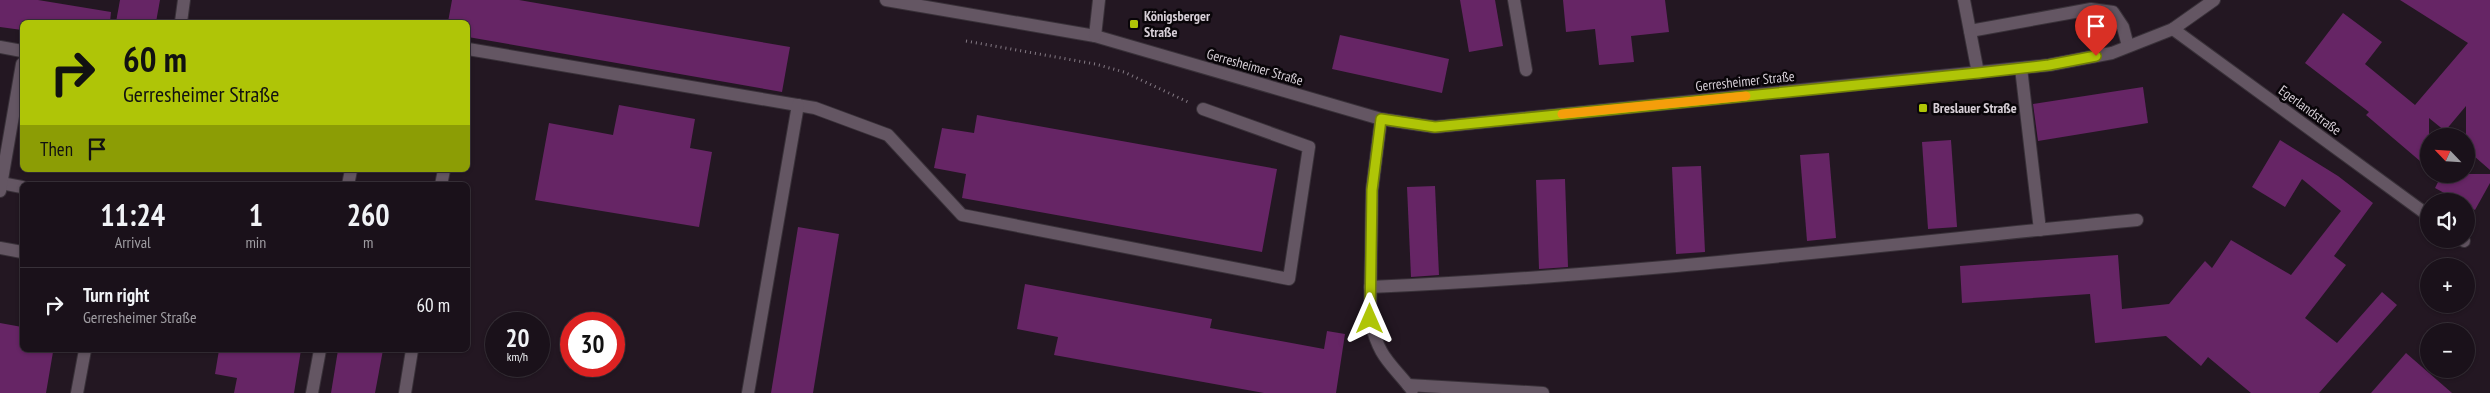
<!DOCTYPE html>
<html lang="en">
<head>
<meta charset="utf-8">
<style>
  body { margin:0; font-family:"PT Sans Narrow",sans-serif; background:#271f27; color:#f1f3f6; height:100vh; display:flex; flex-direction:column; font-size:19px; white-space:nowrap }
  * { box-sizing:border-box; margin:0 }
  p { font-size:16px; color:#9f9da2 }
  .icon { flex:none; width:28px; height:28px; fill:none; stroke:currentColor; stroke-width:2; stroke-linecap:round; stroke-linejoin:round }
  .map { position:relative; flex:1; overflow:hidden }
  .panel { position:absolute; left:20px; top:182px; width:450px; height:170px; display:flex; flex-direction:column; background:#1a111a; border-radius:8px; box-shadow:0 1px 4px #0004,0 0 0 1px #383139 }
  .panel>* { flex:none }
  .hud { position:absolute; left:20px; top:20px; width:450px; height:152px; border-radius:8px; box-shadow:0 1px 4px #0004,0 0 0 1px #383139; background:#afc507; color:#111; overflow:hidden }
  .needle { width:32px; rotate:295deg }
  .fabs { position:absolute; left:2420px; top:128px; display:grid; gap:10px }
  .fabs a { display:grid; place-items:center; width:55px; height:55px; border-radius:50%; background:#1a111a; box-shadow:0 1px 4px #0004,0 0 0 1px #383139; font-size:25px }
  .speed { position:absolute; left:485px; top:312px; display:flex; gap:10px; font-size:25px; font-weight:700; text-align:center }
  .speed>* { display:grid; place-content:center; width:65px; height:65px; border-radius:50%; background:#1a111a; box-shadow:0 1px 4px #0004,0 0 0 1px #383139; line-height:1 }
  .speed small { font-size:12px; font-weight:400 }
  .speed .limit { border:8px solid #d22; background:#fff; color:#111 }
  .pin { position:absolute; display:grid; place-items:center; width:42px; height:42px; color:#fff; margin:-51px -21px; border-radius:50% 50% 50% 0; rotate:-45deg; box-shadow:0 0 5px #0007 }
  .pin .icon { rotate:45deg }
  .me { position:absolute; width:55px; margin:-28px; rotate:0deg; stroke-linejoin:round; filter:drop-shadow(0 0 4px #0008) }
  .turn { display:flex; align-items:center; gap:18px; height:105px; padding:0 20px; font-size:22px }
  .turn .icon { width:65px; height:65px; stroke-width:2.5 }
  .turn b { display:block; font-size:35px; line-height:42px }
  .then { display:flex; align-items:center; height:48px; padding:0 20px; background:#0003; gap:10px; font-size:19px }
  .eta { display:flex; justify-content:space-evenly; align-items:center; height:85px; text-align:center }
  .eta b { font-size:30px; font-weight:700; line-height:35px }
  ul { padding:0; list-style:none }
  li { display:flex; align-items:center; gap:15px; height:75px; padding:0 20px; border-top:1px solid #383139 }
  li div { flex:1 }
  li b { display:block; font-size:19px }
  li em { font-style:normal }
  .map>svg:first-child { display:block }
  .building { fill:#662565 }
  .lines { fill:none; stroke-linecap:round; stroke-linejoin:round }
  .service-casing { stroke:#393139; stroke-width:14 }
  .minor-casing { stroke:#393139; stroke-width:14 }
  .path { stroke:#857b85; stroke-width:3; stroke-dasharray:1 4; stroke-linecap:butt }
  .service { stroke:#645663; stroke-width:12 }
  .minor { stroke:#645663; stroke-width:12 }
  .route-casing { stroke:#728005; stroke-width:12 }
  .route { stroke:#afc507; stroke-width:9 }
  .slow { stroke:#f59e0b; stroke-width:9 }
  .poi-dot { fill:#afc507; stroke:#090509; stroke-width:2 }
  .labels { text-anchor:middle; stroke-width:5; stroke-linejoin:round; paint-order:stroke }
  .poi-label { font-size:14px; font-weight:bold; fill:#d7cfd7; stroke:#090509; text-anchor:start }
  .street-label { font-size:14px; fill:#d7cfd7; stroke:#090509 }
</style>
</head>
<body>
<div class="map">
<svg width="2490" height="393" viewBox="0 0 2490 393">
  <rect width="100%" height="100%" fill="#231722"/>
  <g class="building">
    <path d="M 0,0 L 38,0 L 111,12 L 110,22 L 22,22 L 22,30 L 0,27 Z"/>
    <path d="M 120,0 L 160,0 L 156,22 L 116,22 Z"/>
    <path d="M 452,0 L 519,0 L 790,47 L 782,92 L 468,37 L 468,22 L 448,22 Z"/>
    <path d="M 1460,0 L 1495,0 L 1503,46 L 1469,52 Z"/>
    <path d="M 1563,0 L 1665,0 L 1669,32 L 1631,36 L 1634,62 L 1599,65 L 1595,29 L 1566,32 Z"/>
    <path d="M 2400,0 L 2490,0 L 2490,170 L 2466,149 L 2466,106 L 2445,131 L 2429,118 L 2429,150 L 2420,161 L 2366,115 L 2369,112 L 2305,63 L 2343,13 L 2382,42 L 2365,64 L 2415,105 L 2468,43 Z"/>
    <path d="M 1340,35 L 1449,59 L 1442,93 L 1332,69 Z"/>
    <path d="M 2143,87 L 2148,123 L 2038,141 L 2033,104 Z"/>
    <path d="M 619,105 L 695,119 L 690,148 L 712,152 L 699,227 L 535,200 L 549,123 L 613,135 Z"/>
    <path d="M 977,115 L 1277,169 L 1262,252 L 962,198 L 966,174 L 934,168 L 942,128 L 974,133 Z"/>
    <path d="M 1951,140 L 1957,227 L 1928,229 L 1922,142 Z"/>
    <path d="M 2280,140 L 2338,176 L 2373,203 L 2334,256 L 2346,265 L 2305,318 L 2337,343 L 2382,292 L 2397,305 L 2319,393 L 2251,393 L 2208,357 L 2201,366 L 2166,336 L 2095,343 L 2090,294 L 1962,303 L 1960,266 L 2118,255 L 2122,309 L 2169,304 L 2205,261 L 2212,268 L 2231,240 L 2291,275 L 2341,211 L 2302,179 L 2285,207 L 2252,187 Z"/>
    <path d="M 1829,153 L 1836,238 L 1807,241 L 1800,155 Z"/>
    <path d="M 1701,166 L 1705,252 L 1676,254 L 1672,167 Z"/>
    <path d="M 2442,174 L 2490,174 L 2490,183 L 2475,210 L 2466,205 L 2466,201 L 2459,201 L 2435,188 Z"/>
    <path d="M 1565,179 L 1568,267 L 1539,269 L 1536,180 Z"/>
    <path d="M 1435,186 L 1439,275 L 1411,277 L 1407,187 Z"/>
    <path d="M 798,227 L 839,234 L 813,393 L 771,393 Z"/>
    <path d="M 1025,284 L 1212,319 L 1210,328 L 1324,349 L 1327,331 L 1345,334 L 1336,393 L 1264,393 L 1054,355 L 1058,337 L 1017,329 Z"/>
    <path d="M 0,323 L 22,327 L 22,350 L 53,352 L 46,393 L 0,393 Z"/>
    <path d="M 219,350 L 301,350 L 294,393 L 234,393 L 237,378 L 215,374 Z"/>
    <path d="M 338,350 L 383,350 L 375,393 L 331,393 Z"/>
    <path d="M 2406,353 L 2452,393 L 2371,393 Z"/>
  </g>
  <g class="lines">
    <defs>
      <g id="service">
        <path d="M 181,22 L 184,0"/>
        <path d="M 1970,31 L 2091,9 L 2113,12 L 2123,27 L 2128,46"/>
        <path d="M 0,47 L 22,51"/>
        <path d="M 468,49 L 815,108 L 888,135 L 962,215 L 1289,279 L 1309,147 L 1203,109"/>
        <path d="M 2021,68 L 2040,230"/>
        <path d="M 1,183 L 22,187"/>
        <path d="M 348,185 L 351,170"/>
        <path d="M 441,185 L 444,170"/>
        <path d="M 0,191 L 22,64"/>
        <path d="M 0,248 L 22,252"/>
        <path d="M 1370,287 C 1626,276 1881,245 2137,220"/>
        <path d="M 1370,319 C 1379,358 1389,361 1412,390"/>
        <path d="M 1408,385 L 1543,393"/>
        <path d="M 77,393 L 85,350"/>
        <path d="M 312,393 L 320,350"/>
        <path d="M 405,393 L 412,350"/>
        <path d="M 748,393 L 798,105"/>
      </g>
      <g id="minor">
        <path d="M 886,0 L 1095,36 L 1381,119 L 1435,127 L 2049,65 L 2112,53 L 2173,29 L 2214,0"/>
        <path d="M 1514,0 L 1526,70"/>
        <path d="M 1964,0 L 1978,73"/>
        <path d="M 2173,29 L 2429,216"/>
        <path d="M 1095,36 L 1099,0"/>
        <path d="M 2460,239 L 2464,241"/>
        <path d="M 1370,319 L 1372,190 L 1381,119"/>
      </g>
    </defs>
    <use href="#service" class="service-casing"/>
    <use href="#minor" class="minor-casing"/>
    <path class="path" d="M 966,41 L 1095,64 L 1124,72 L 1188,102"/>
    <use href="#service" class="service"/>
    <use href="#minor" class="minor"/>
  </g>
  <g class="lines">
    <defs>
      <path id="route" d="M 1370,319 L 1372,190 L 1381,119 L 1435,127 L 1978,73 L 2049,65 L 2096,56"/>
    </defs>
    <use href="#route" class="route-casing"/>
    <use href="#route" class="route"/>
    <path class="slow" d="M 1562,114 L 1746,96"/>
  </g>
  <g class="poi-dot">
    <rect x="1129" y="19" width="10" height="10" rx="2.5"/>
    <rect x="1918" y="103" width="10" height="10" rx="2.5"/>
  </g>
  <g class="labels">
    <g class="poi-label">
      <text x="1144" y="21">Königsberger<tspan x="1144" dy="16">Straße</tspan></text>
      <text x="1933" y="113">Breslauer Straße</text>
    </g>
    <g class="street-label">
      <text transform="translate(1255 67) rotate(16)" y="5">Gerresheimer Straße</text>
      <text transform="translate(1745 81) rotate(-6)" y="5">Gerresheimer Straße</text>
      <text transform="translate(2310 110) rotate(36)" y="5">Egerlandstraße</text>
    </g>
  </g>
</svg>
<div class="fabs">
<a><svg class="needle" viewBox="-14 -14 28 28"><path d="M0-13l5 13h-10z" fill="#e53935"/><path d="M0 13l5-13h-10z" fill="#9f9da2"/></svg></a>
<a><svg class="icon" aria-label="sound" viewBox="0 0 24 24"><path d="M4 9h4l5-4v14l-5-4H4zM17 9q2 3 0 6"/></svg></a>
<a>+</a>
<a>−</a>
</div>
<div class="speed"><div>20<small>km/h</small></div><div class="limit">30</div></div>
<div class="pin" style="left:2096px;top:56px;background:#d93025"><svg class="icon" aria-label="arrive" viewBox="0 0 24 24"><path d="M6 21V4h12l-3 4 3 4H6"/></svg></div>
<svg class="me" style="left:1370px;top:319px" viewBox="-20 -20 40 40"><path d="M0-17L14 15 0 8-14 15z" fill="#afc507" stroke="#fff" stroke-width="4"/></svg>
<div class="hud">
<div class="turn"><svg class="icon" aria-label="right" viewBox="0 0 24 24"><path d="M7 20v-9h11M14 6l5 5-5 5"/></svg><div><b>60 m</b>Gerresheimer Straße</div></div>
<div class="then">Then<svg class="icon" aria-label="arrive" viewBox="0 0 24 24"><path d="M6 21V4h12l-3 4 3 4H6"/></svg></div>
</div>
<section class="panel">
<div class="eta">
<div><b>11:24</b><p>Arrival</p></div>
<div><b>1</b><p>min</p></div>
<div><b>260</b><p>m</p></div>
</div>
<ul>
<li><svg class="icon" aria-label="right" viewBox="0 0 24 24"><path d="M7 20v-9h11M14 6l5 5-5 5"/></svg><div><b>Turn right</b><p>Gerresheimer Straße</p></div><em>60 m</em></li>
</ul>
</section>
</div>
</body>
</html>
